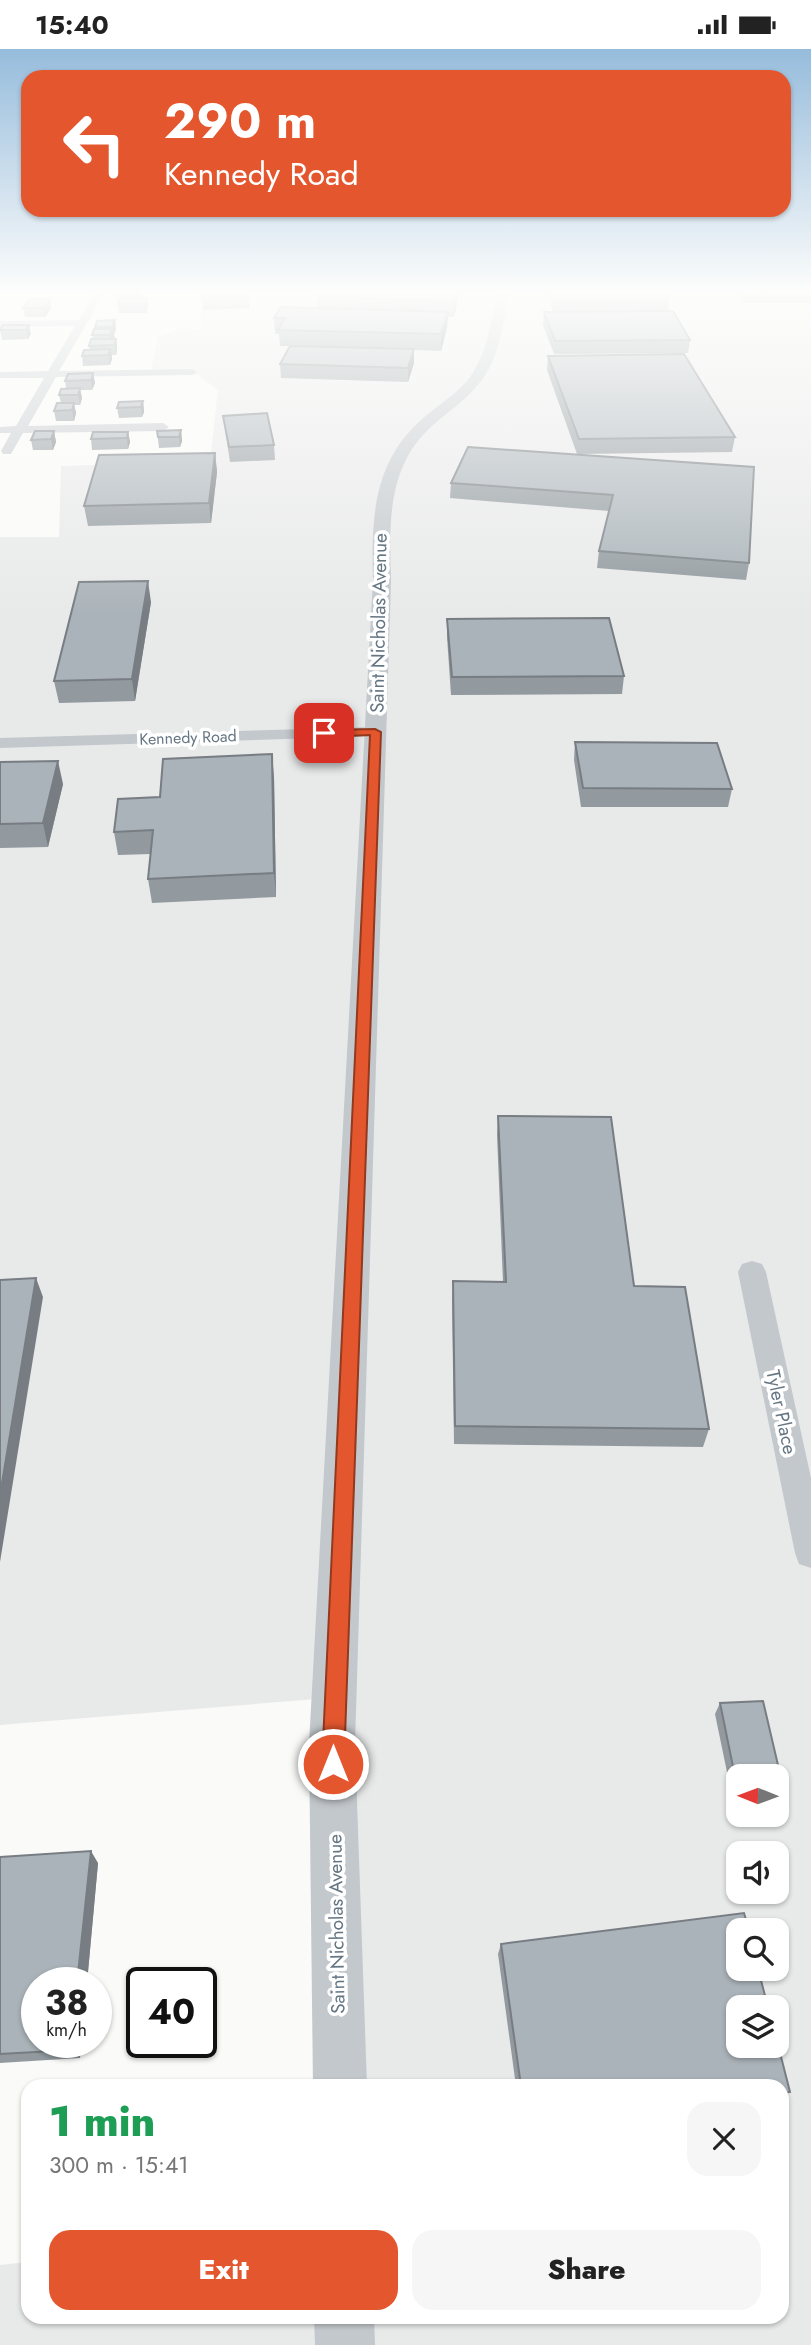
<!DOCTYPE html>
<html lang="en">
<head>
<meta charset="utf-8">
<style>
  body { margin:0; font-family:Jost,sans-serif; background:#f6f6f6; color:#222; height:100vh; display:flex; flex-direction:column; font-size:26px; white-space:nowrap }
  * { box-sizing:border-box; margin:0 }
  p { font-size:23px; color:#767676 }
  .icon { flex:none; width:38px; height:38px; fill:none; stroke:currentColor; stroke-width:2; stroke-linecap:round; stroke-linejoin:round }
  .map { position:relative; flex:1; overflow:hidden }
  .drawer { position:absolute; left:21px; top:2030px; width:768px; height:245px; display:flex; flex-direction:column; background:#fff; border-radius:21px; box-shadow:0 2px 5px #0004 }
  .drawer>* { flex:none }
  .top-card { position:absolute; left:21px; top:21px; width:770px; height:147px; border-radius:21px; box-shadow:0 2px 5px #0004; background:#e4572e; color:#fff; overflow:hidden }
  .needle { width:46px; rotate:271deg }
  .fabs { position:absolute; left:726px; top:1715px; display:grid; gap:14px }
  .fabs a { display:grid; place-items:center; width:63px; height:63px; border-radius:14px; background:#fff; box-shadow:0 2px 5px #0004; font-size:35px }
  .speed { position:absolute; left:21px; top:1918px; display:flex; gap:14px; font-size:35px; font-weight:700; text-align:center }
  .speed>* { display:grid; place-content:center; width:91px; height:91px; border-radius:50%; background:#fff; box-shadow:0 2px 5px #0004; line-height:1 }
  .speed small { font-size:18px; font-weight:400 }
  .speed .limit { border:4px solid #111; border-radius:10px; background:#fff; color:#111 }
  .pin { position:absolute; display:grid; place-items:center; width:60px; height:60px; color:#fff; margin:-30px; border-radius:14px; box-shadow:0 4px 10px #0006 }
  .me { position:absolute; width:77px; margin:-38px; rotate:0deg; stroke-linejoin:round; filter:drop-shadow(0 0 5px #0008) }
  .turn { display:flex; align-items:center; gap:24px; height:147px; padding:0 28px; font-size:32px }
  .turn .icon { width:91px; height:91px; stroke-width:2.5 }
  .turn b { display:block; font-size:49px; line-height:60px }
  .round { display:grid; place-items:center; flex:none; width:74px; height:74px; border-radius:21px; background:#f6f6f6 }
  .head { display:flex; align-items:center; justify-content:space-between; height:119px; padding:0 28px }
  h1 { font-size:42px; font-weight:800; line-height:52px; color:#1e9e55 }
  .action { display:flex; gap:14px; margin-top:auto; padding:14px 28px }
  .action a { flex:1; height:80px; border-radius:21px; background:#e4572e; color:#fff; font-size:28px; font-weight:800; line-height:80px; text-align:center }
  .action a+a { background:#f6f6f6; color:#222 }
  .status { display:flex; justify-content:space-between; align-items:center; height:49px; padding:0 35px; background:#fff; direction:ltr }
  .status svg { height:19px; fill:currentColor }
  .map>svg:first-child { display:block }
  .built { fill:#e8e9e9; fill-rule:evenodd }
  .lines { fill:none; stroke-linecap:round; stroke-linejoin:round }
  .minor { fill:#c3c8cc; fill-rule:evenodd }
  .tertiary { fill:#c3c8cc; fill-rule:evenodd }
  .wall { fill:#929a9f }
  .shaded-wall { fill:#777d82 }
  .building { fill:#aab3b9; stroke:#777d82; stroke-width:2 }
  .route { fill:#e4572e; stroke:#94391e; stroke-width:2 }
  .labels { text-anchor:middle; stroke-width:7; stroke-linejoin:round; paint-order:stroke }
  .far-street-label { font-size:16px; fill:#657683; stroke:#fff }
  .street-label { font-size:19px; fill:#657683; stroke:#fff }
</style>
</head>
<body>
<div class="status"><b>15:40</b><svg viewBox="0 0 49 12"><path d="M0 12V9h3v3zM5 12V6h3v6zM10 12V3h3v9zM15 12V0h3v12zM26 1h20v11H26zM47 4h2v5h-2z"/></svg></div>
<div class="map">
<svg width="811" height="2296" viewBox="0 0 811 2296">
  <rect width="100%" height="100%" fill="#fafaf8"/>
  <path class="built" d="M 202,243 L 811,243 L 811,2296 L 0,2296 L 0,2216 L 28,2213 L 28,2268 L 782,2268 L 782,2037 L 336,2037 L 328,1649 L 0,1676 L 0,488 L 59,488 L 61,417 L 210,412 L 218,341 L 198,326 L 150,326 L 158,288 L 182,279 L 201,281 ZM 738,1727 L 777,1727 L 777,1766 L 738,1766 ZM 738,1804 L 777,1804 L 777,1843 L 738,1843 ZM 738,1881 L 777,1881 L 777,1920 L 738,1920 ZM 738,1958 L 777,1958 L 777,1997 L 738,1997 Z"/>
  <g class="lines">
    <g class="minor">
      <path d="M 95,243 L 105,243 L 59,322 L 192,320 L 197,323 L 192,326 L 56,328 L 28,377 L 163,374 L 169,378 L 163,382 L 23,384 L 11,405 L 3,405 L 1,402 L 11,384 L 0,384 L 0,378 L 16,377 L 44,329 L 0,329 L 0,323 L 48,322 L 75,277 L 0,278 L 0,272 L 79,271 Z"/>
      <path d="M 375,678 L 384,683 L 381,687 L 0,699 L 0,689 Z"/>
      <path d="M 752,1212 L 762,1215 L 766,1223 L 811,1429 L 811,1519 L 799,1515 L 795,1504 L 738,1223 L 742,1215 Z"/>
    </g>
    <g class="tertiary">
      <path d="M 498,243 L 510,243 C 503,271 501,301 486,325 C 472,347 451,360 432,377 C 387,417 389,475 391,531 L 355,1695 L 367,2037 L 313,2037 L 309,1695 L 373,531 C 371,472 373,414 420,372 C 437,356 459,345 472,325 C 488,301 491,271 498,243 Z"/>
      <path d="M 314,2268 L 374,2268 L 375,2296 L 315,2296 Z"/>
    </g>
  </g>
  <g class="wall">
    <path d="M 119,243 L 140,243 L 139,249 L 148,258 L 146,264 L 119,264 L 117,247 Z"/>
    <path d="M 248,243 L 249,259 L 203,261 L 202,248 Z"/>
    <path d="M 320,243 L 459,243 L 454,268 L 448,268 L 447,279 L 441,302 L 414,301 L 414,314 L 408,333 L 281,329 L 280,315 L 289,297 L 280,297 L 279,285 L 275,285 L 274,269 L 317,259 L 317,248 Z"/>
    <path d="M 547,243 L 664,243 L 669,252 L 668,262 L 690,291 L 688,304 L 554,305 L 543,276 L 544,263 L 553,263 Z"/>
    <path d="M 736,243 L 811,243 L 811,254 L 744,254 Z"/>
    <path d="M 23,259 L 51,259 L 45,268 L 25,268 Z"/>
    <path d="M 115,271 L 116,280 L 114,286 L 114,290 L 116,290 L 117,300 L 116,306 L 112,306 L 112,310 L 110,316 L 83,317 L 82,307 L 90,301 L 89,297 L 93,290 L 92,286 L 96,280 L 95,278 Z"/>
    <path d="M 29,276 L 31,285 L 28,290 L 2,291 L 0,281 Z"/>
    <path d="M 548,307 L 735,388 L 732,403 L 577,405 L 547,321 Z"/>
    <path d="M 93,324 L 95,334 L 92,341 L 80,341 L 82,349 L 80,356 L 74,356 L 76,364 L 74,372 L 56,372 L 54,362 L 61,354 L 59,346 L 66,339 L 65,332 Z"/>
    <path d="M 143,352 L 144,363 L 142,368 L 119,369 L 117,359 Z"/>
    <path d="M 223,367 L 274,396 L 275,411 L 230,413 Z"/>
    <path d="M 181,381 L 182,392 L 180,398 L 159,399 L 157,382 Z"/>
    <path d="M 54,382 L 56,393 L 53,401 L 33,401 L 31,391 Z"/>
    <path d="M 128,383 L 130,393 L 128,400 L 92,401 L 91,390 Z"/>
    <path d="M 215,404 L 217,423 L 211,474 L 88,477 L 84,457 Z"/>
    <path d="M 754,418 L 749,514 L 746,531 L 597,519 L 599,502 L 609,462 L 450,449 L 451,434 Z"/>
    <path d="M 151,553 L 135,652 L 59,654 L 54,632 Z"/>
    <path d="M 447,570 L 624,627 L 622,645 L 451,646 L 447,588 Z"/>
    <path d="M 575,693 L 732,740 L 728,758 L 581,758 L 574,711 Z"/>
    <path d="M 0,713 L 63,735 L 48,798 L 0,799 Z"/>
    <path d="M 274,728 L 276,848 L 152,854 L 148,830 L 151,805 L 118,806 L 114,783 L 160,748 Z"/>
    <path d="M 498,1067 L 634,1237 L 709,1380 L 703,1398 L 454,1395 L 452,1251 L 453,1232 L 503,1233 L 497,1086 Z"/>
    <path d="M 763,1652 L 785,1746 L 779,1755 L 777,1755 L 777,1727 L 738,1727 L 738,1757 L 734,1757 L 715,1665 L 720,1654 Z"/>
    <path d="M 0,1808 L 98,1814 L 80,2009 L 0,2014 Z"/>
    <path d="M 744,1864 L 749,1881 L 738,1881 L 738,1920 L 758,1920 L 768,1958 L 738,1958 L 738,1997 L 777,1997 L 777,1992 L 790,2043 L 782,2048 L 782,2037 L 516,2037 L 498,1905 L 501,1895 Z"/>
  </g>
  <g class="shaded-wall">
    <path d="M 137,243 L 140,243 L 140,247 L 137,255 L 135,247 Z"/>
    <path d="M 456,243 L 459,243 L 459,246 L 454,268 L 454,252 Z"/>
    <path d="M 147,249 L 148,258 L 146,264 L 145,255 Z"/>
    <path d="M 50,250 L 51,259 L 45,268 L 43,259 Z"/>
    <path d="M 448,263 L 447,279 L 441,302 L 441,285 Z"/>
    <path d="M 115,271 L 116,280 L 114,286 L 115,289 L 111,295 L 109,286 L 113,281 L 112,278 Z"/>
    <path d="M 29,276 L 31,285 L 28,290 L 26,281 Z"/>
    <path d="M 116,290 L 117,300 L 116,306 L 115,296 Z"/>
    <path d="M 111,300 L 112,310 L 110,316 L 108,306 Z"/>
    <path d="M 414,300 L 414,314 L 408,333 L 408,319 Z"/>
    <path d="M 93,324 L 95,334 L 92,341 L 91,331 Z"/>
    <path d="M 80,339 L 82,349 L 80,356 L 78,346 Z"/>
    <path d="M 143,352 L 144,363 L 142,368 L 141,358 Z"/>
    <path d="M 74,354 L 76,364 L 74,372 L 72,361 Z"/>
    <path d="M 181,381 L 182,392 L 180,398 L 179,388 Z"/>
    <path d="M 54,382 L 56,393 L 53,401 L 51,390 Z"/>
    <path d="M 128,383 L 130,393 L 128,400 L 127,389 Z"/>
    <path d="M 215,404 L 217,423 L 211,474 L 209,454 Z"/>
    <path d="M 148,532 L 151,553 L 135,652 L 132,630 Z"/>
    <path d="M 272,705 L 274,728 L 276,848 L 274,824 Z"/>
    <path d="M 58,712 L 63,735 L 48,798 L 43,774 Z"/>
    <path d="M 36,1229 L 43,1248 L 0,1513 L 0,1446 Z"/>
    <path d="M 91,1802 L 98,1814 L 87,1934 L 77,1934 Z"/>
    <path d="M 71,1993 L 81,1993 L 80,2009 L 71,2001 Z"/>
  </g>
  <g class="building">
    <path d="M 119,243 L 137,243 L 135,247 L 117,247 Z"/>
    <path d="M 202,243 L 248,243 L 248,247 L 202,248 Z"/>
    <path d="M 320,243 L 456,243 L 454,252 L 317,248 Z"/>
    <path d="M 552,243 L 664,243 L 669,252 L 555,253 Z"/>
    <path d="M 122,249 L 147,249 L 145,255 L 118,255 Z"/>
    <path d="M 30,250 L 50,250 L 43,259 L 23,259 Z"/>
    <path d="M 281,258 L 448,263 L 441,285 L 278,281 L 285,269 L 274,269 Z"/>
    <path d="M 673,262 L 690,291 L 555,292 L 544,263 Z"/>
    <path d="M 115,271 L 112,278 L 95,278 L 97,272 Z"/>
    <path d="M 3,276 L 29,276 L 26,281 L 0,281 Z"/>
    <path d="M 94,280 L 113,280 L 109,286 L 92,286 Z"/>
    <path d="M 91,290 L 116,290 L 115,296 L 89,297 Z"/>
    <path d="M 290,297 L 414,300 L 408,319 L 280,315 Z"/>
    <path d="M 111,300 L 108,306 L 82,307 L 84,301 Z"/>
    <path d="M 684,305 L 735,388 L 579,390 L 548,307 Z"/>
    <path d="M 93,324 L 91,331 L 65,332 L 68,325 Z"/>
    <path d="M 80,339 L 78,346 L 59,346 L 61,340 Z"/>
    <path d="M 143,352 L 141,358 L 117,359 L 119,353 Z"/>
    <path d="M 57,354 L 74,354 L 72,361 L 54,362 Z"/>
    <path d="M 267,364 L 274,396 L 229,398 L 223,367 Z"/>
    <path d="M 181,381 L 179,388 L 158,388 L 157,382 Z"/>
    <path d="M 35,382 L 54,382 L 51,390 L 31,391 Z"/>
    <path d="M 93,383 L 128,383 L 127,389 L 91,390 Z"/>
    <path d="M 468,398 L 754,418 L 749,514 L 599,502 L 613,446 L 451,434 Z"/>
    <path d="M 215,404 L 209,454 L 84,457 L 99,406 Z"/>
    <path d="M 148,532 L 132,630 L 54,632 L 79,533 Z"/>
    <path d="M 609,569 L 624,627 L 452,628 L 447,570 Z"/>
    <path d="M 575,693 L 717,694 L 732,740 L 583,739 Z"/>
    <path d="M 272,705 L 274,824 L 148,830 L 153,781 L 114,783 L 118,750 L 160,748 L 163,710 Z"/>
    <path d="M 58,712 L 43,774 L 0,775 L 0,713 Z"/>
    <path d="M 498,1067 L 611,1068 L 634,1237 L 685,1238 L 709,1380 L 455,1377 L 453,1232 L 506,1233 Z"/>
    <path d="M 36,1229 L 0,1446 L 0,1231 Z"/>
    <path d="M 763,1652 L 785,1746 L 777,1746 L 777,1727 L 738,1727 L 738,1742 L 720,1654 Z"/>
    <path d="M 91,1802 L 77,1934 L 37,1934 L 37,1993 L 71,1993 L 71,2001 L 0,2005 L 0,1808 Z"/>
    <path d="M 744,1864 L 749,1881 L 738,1881 L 738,1920 L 758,1920 L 768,1958 L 738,1958 L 738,1997 L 777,1997 L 777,1992 L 790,2043 L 782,2044 L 782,2037 L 521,2037 L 501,1895 Z"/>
  </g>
  <linearGradient id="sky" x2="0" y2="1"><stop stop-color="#96bcdc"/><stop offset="0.43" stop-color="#fdfdfc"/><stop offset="1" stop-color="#fdfdfc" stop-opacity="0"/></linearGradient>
  <rect width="811" height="565" fill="url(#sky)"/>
  <path class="route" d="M 375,680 L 381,683 L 344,1715 L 341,1723 L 333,1726 L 325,1723 L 322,1715 L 370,686 L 324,688 L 319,684 L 324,681 Z"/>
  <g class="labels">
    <g class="far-street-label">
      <text transform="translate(188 688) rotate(-2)" y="6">Kennedy Road</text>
    </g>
    <g class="street-label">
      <text transform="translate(378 574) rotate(-89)" y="7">Saint Nicholas Avenue</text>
      <text transform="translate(782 1363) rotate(78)" y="7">Tyler Place</text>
      <text transform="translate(336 1875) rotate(-91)" y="7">Saint Nicholas Avenue</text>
    </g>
  </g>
</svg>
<div class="fabs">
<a><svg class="needle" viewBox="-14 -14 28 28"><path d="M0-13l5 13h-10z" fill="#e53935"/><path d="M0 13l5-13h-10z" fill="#767676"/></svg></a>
<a><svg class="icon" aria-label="sound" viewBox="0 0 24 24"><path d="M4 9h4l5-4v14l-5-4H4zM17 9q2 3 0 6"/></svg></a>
<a><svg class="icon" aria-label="search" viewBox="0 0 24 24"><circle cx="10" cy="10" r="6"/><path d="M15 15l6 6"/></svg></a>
<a><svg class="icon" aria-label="layers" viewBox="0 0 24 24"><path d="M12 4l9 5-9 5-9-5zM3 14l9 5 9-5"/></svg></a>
</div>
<div class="speed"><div>38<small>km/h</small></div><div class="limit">40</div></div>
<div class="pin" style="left:324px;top:684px;background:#d93025"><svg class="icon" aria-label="arrive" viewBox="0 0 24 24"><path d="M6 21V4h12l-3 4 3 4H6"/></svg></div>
<svg class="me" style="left:333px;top:1715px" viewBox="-20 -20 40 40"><circle r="17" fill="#e4572e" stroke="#fff" stroke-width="3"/><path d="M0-11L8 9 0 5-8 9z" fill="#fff"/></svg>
<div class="top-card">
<div class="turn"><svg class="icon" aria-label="left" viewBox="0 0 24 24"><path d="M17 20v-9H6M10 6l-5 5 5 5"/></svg><div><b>290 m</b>Kennedy Road</div></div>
</div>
<section class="drawer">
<div class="head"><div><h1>1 min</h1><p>300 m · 15:41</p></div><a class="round"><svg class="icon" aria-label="close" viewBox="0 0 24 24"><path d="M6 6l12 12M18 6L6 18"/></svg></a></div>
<div class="action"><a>Exit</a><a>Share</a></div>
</section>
</div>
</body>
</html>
